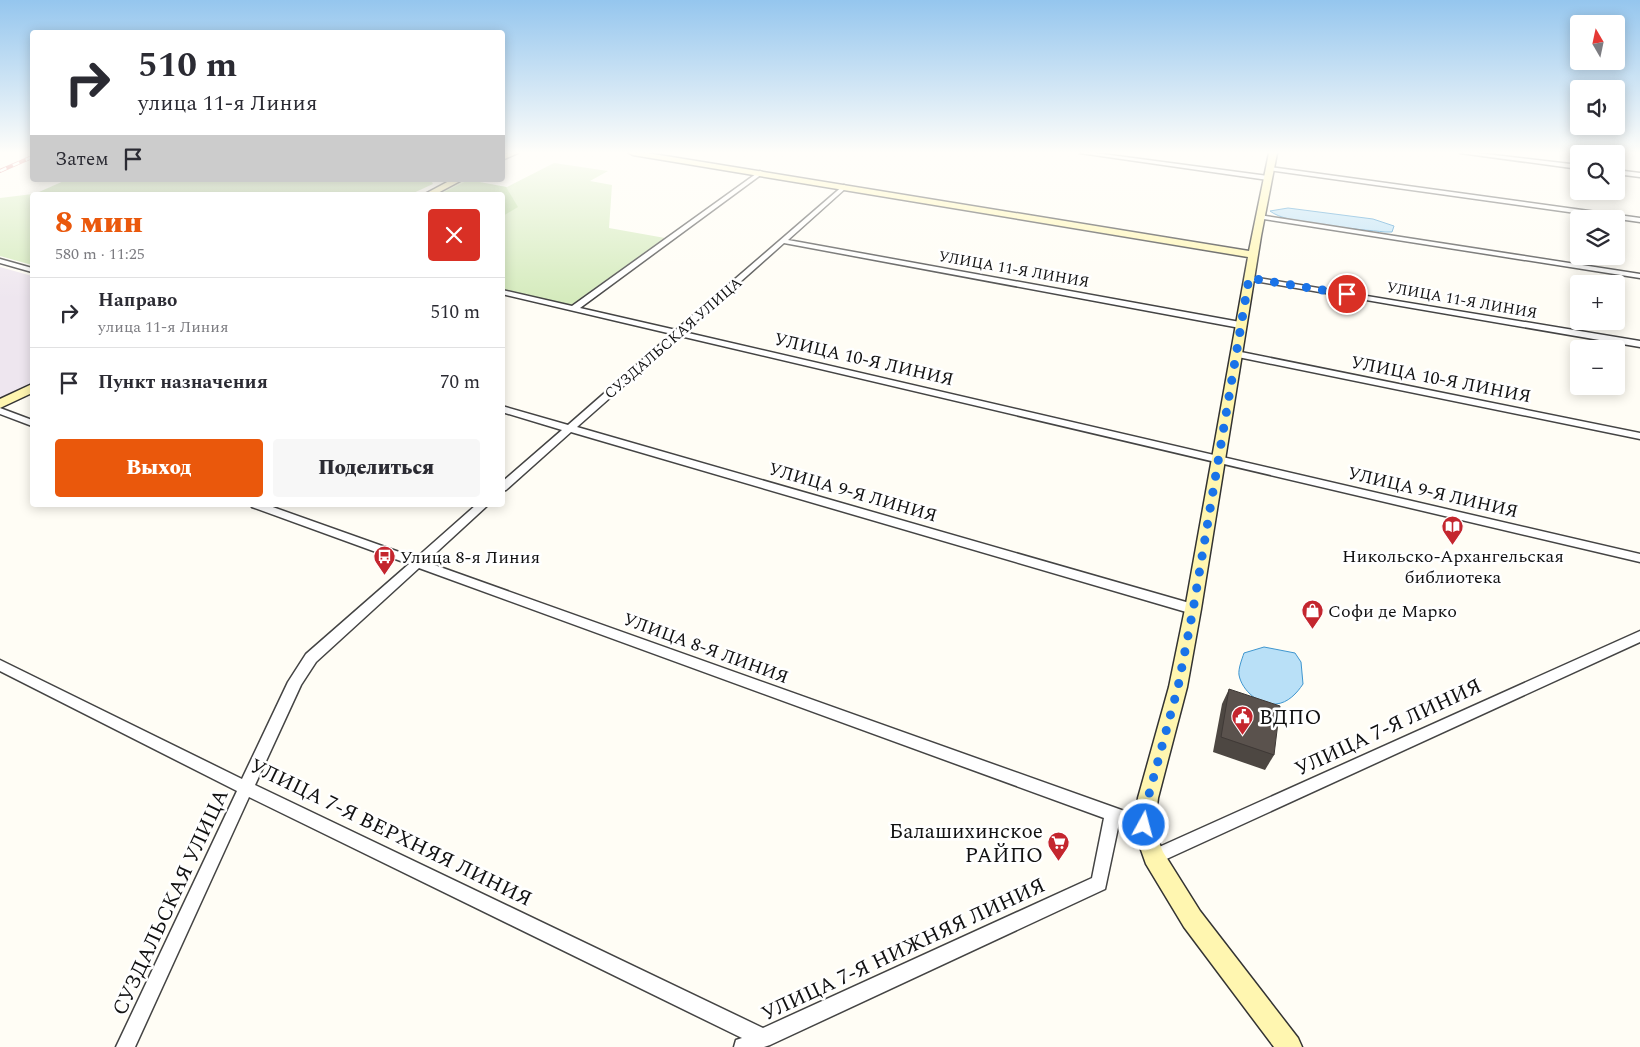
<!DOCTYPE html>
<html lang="ru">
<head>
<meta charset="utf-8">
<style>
  body { margin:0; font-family:Spectral,serif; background:#f7f7f7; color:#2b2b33; height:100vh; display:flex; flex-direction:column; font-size:19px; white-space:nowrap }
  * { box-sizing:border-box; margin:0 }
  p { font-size:16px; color:#7c7c81 }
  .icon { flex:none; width:28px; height:28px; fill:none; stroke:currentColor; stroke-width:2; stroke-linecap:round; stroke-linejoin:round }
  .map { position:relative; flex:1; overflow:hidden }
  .side { position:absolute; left:30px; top:192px; width:475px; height:315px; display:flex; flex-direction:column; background:#fff; border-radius:5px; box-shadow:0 2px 12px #0003 }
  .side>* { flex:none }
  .hud { position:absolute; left:30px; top:30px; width:475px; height:152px; border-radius:5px; box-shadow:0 2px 12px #0003; background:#fff; color:#2b2b33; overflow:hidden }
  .needle { width:32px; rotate:351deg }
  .fabs { position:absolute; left:1570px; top:15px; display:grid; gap:10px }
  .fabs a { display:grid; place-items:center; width:55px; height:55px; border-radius:5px; background:#fff; box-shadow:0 2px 12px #0003; font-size:25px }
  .pin { position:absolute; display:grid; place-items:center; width:42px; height:42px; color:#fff; margin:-21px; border:2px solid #fff; border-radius:50%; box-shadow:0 1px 5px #0007 }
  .me { position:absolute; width:55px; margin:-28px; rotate:7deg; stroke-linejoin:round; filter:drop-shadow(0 0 4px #0008) }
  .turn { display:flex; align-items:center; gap:18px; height:105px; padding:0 25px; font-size:22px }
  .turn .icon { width:65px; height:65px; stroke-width:2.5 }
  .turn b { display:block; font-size:35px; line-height:42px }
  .then { display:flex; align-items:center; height:48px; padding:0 25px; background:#0003; gap:10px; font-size:19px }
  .round { display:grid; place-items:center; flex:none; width:52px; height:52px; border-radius:5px; background:#f7f7f7 }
  .summary { display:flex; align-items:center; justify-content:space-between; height:85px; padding:0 25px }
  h1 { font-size:30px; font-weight:800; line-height:38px; color:#ea580c }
  .cta { display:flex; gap:10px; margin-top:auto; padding:10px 25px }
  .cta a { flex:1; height:58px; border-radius:5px; background:#ea580c; color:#fff; font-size:20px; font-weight:800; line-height:58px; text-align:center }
  .cta a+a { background:#f7f7f7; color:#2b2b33 }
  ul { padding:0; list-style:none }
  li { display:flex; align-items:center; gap:15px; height:70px; padding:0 25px; border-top:1px solid #e1e1e2 }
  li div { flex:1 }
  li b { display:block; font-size:19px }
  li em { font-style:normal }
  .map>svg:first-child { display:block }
  .industrial { fill:#eee6ef }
  .green { fill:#d5ebbd }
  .forest { fill:#b9dc9c }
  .water { fill:#b9e0f7; stroke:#3f96cf }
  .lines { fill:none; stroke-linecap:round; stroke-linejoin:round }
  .street-casing { stroke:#444; stroke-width:3 }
  .secondary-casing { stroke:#333; stroke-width:3 }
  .street { fill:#fff; fill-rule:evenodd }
  .secondary { fill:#fff6b0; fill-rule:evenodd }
  .rail-casing { stroke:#c4262e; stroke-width:4 }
  .rail { stroke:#fff; stroke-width:2.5; stroke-dasharray:7; stroke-linecap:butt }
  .wall { fill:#4d4742 }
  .building { fill:#5a524d; stroke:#3f3936 }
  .route { stroke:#1a73e8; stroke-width:9; stroke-dasharray:0 16.2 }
  .labels { text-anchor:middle; stroke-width:5; stroke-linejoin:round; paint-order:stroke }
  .far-street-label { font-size:15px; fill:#111; stroke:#fff }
  .street-label { font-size:18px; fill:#111; stroke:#fff }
  .poi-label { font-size:18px; fill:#111; stroke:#fff; text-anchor:start }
  .near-poi-label { font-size:21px; fill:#111; stroke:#fff; text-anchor:start }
  .near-street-label { font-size:21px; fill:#111; stroke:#fff }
</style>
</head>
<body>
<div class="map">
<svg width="1640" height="1047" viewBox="0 0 1640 1047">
  <rect width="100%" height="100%" fill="#fffdf5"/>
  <path class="industrial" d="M 0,267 L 32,276 L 32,383 L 0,398 Z"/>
  <g class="green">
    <path d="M 554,163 L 608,171 L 590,181 L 612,185 L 609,228 L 665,238 L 571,305 L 503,290 L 502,195 L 431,195 L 462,180 L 507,187 Z"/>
    <path d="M 33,194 L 39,195 L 32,195 L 32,265 L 0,256 L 0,198 Z"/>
  </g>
  <g class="forest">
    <path d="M 66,180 L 431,180 L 433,184 L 409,195 L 50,195 L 39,192 Z"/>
    <path d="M 469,180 L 506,187 L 518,207 L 503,216 L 502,195 L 438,195 Z"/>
  </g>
  <g class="water">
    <path d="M 1288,208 L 1373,219 L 1394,226 L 1392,232 L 1385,232 C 1359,229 1287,225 1270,211 Z"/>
    <path d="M 1264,647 L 1295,653 L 1301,662 L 1303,684 C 1297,693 1288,703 1276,704 C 1260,706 1242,691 1239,675 C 1238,669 1242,659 1244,653 Z"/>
  </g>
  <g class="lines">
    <defs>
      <g id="street">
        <path d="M 1080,153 L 1095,153 L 1268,176 L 1271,178 L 1268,180 Z"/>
        <path d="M 1460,153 L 1477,153 L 1579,165 L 1579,169 Z"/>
        <path d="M 1270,167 L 1640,218 L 1640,222 L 1268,170 L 1268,168 Z"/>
        <path d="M 1616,170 L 1640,173 L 1640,177 L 1616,174 Z"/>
        <path d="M 760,171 L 762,172 L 762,174 L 580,308 L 676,330 L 844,185 L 847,187 L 846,188 L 788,240 L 1240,322 L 1244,325 L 1240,328 L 784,243 L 684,332 L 1640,554 L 1640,562 L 680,336 L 577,427 L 1193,604 L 1197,606 L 1199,609 L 1197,612 L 1193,614 L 571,432 L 506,490 L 502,491 L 502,482 L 562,430 L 502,412 L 502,406 L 568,425 L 672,334 L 502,294 L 502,290 L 572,306 Z"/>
        <path d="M 1259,215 L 1640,274 L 1640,278 L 1257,218 L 1257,216 Z"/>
        <path d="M 0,259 L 32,268 L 32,272 L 0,263 Z"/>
        <path d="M 1246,276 L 1640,341 L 1640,347 L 1249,280 L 1246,280 Z"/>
        <path d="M 1236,351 L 1640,433 L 1640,439 L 1233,356 L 1232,354 Z"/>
        <path d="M 0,408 L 32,420 L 32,426 L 0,414 Z"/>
        <path d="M 251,505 L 267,505 L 416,558 L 476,505 L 488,505 L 426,562 L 1144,818 L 1150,820 L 1152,825 L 1150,830 L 1144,832 L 1119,823 L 1105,889 L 770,1045 L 764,1047 L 734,1047 L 736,1040 L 742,1038 L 249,797 L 135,1047 L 116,1047 L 237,791 L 0,671 L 0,660 L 242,779 L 288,682 L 306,654 L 409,564 L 252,507 ZM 419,568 L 1104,818 L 1092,878 L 763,1028 L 255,785 L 301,685 L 316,662 Z"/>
        <path d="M 1640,631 L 1640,642 L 1160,862 L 1154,865 L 1148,862 L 1146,857 L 1148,852 Z"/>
      </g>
      <g id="secondary">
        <path d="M 508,153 L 518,153 L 502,160 L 502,155 Z"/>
        <path d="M 629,153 L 647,153 L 1249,251 L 1269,153 L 1277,153 L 1261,236 L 1201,609 L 1187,687 L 1158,798 L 1154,830 L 1163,852 L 1200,911 L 1298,1038 L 1302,1047 L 1274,1047 L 1184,927 L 1146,864 L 1134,830 L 1138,798 L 1169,687 L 1185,609 L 1248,257 L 633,155 Z"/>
        <path d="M 451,180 L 462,180 L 434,195 L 423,195 Z"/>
        <path d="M 32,384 L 32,393 L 0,408 L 0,399 Z"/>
      </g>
    </defs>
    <use href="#street" class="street-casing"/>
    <use href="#secondary" class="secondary-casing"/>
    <use href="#street" class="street"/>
    <use href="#secondary" class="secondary"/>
    <defs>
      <path id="rail" d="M 0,171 L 32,157"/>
    </defs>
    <use href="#rail" class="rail-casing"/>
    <use href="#rail" class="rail"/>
  </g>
  <path class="wall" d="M 1229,689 L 1274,755 L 1265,770 L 1213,752 L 1222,704 Z"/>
  <path class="building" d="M 1229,689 L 1280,706 L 1274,755 L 1221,737 Z"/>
  <linearGradient id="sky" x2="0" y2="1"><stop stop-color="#95c6ee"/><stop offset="0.51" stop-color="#fffefa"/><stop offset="1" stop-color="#fffefa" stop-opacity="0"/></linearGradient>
  <rect width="1640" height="299" fill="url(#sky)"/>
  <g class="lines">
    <path class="route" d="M 1144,825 L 1148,798 L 1178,687 L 1193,610 L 1249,278 L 1347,294"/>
  </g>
  <defs>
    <symbol id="library-pin" viewBox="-11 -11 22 30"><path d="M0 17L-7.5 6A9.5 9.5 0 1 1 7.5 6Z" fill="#c4262e" stroke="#fff"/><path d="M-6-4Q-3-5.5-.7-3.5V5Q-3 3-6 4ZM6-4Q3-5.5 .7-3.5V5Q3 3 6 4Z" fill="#fff"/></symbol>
    <symbol id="bus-pin" viewBox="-11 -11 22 30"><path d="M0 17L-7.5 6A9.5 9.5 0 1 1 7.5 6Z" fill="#c4262e" stroke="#fff"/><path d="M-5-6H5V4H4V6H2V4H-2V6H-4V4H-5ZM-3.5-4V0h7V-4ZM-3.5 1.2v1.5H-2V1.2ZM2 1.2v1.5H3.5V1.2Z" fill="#fff"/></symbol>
    <symbol id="shop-pin" viewBox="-11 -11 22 30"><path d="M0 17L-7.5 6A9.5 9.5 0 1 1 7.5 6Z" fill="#c4262e" stroke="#fff"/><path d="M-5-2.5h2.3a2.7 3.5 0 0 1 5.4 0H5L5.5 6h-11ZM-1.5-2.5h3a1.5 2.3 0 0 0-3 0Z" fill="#fff"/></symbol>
    <symbol id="civic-pin" viewBox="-11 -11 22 30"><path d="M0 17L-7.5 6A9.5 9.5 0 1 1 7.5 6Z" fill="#c4262e" stroke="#fff"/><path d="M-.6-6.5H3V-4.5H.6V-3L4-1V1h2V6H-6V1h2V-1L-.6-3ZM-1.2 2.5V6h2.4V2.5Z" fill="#fff"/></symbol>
    <symbol id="supermarket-pin" viewBox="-11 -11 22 30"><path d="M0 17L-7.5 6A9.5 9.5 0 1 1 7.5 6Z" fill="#c4262e" stroke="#fff"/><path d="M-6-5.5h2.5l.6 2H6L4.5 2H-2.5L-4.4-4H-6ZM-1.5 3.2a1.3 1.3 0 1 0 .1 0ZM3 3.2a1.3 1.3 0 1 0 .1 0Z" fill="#fff"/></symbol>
  </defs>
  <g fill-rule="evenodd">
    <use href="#library-pin" x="1440" y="514" width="25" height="34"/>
    <use href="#bus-pin" x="372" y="544" width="25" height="34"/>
    <use href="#shop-pin" x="1300" y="598" width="25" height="34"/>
    <use href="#civic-pin" x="1230" y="704" width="25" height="34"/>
    <use href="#supermarket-pin" x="1046" y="830" width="25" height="34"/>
  </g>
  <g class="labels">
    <g class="far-street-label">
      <text transform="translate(1014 269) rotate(10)" y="5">УЛИЦА 11-Я ЛИНИЯ</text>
      <text transform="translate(1462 300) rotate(10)" y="5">УЛИЦА 11-Я ЛИНИЯ</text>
      <text transform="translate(673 338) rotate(-41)" y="5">СУЗДАЛЬСКАЯ УЛИЦА</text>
    </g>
    <g class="street-label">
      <text transform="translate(864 359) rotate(13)" y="6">УЛИЦА 10-Я ЛИНИЯ</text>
      <text transform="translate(1441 379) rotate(11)" y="6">УЛИЦА 10-Я ЛИНИЯ</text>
      <text transform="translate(853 492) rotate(16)" y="6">УЛИЦА 9-Я ЛИНИЯ</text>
      <text transform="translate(1433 492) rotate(13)" y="6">УЛИЦА 9-Я ЛИНИЯ</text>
      <text transform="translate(706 648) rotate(20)" y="6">УЛИЦА 8-Я ЛИНИЯ</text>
    </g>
    <g class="poi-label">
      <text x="1453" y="562" text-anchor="middle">Никольско-Архангельская<tspan x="1453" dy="21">библиотека</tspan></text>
      <text x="400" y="563">Улица 8-я Линия</text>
      <text x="1328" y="617">Софи де Марко</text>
    </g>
    <g class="near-poi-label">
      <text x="1259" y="724">ВДПО</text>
      <text x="1043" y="838" text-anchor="end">Балашихинское<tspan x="1043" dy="24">РАЙПО</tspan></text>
    </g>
    <g class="near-street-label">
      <text transform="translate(1388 727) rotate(-25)" y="7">УЛИЦА 7-Я ЛИНИЯ</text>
      <text transform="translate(391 832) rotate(26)" y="7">УЛИЦА 7-Я ВЕРХНЯЯ ЛИНИЯ</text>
      <text transform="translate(170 902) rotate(-65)" y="7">СУЗДАЛЬСКАЯ УЛИЦА</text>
      <text transform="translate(903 949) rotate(-25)" y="7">УЛИЦА 7-Я НИЖНЯЯ ЛИНИЯ</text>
    </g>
  </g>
</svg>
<div class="fabs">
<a><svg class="needle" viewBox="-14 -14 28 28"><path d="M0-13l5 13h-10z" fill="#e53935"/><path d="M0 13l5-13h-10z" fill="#7c7c81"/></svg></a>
<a><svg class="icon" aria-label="sound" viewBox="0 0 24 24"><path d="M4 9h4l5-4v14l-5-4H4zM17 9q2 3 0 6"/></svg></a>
<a><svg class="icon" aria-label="search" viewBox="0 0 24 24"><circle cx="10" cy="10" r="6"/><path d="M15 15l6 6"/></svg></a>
<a><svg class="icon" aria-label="layers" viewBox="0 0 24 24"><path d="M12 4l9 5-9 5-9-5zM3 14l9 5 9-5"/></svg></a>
<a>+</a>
<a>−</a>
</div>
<div class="pin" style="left:1347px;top:294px;background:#d93025"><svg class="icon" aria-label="arrive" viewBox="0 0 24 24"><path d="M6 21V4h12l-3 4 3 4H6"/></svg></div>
<svg class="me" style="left:1144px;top:825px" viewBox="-20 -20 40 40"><circle r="17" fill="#1a73e8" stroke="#fff" stroke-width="3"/><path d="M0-11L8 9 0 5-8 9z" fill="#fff"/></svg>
<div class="hud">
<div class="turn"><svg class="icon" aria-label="right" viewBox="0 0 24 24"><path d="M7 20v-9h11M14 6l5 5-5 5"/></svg><div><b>510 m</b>улица 11-я Линия</div></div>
<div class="then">Затем<svg class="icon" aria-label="arrive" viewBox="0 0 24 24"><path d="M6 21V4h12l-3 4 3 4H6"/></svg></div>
</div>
<section class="side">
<div class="summary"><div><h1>8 мин</h1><p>580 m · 11:25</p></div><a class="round" style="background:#d93025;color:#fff"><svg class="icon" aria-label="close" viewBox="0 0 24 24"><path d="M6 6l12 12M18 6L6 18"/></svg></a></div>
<ul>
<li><svg class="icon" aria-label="right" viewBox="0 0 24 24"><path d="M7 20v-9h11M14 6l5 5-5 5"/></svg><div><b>Направо</b><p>улица 11-я Линия</p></div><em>510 m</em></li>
<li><svg class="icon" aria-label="arrive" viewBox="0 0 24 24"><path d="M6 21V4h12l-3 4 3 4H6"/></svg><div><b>Пункт назначения</b></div><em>70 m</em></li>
</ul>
<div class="cta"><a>Выход</a><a>Поделиться</a></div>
</section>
</div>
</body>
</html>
